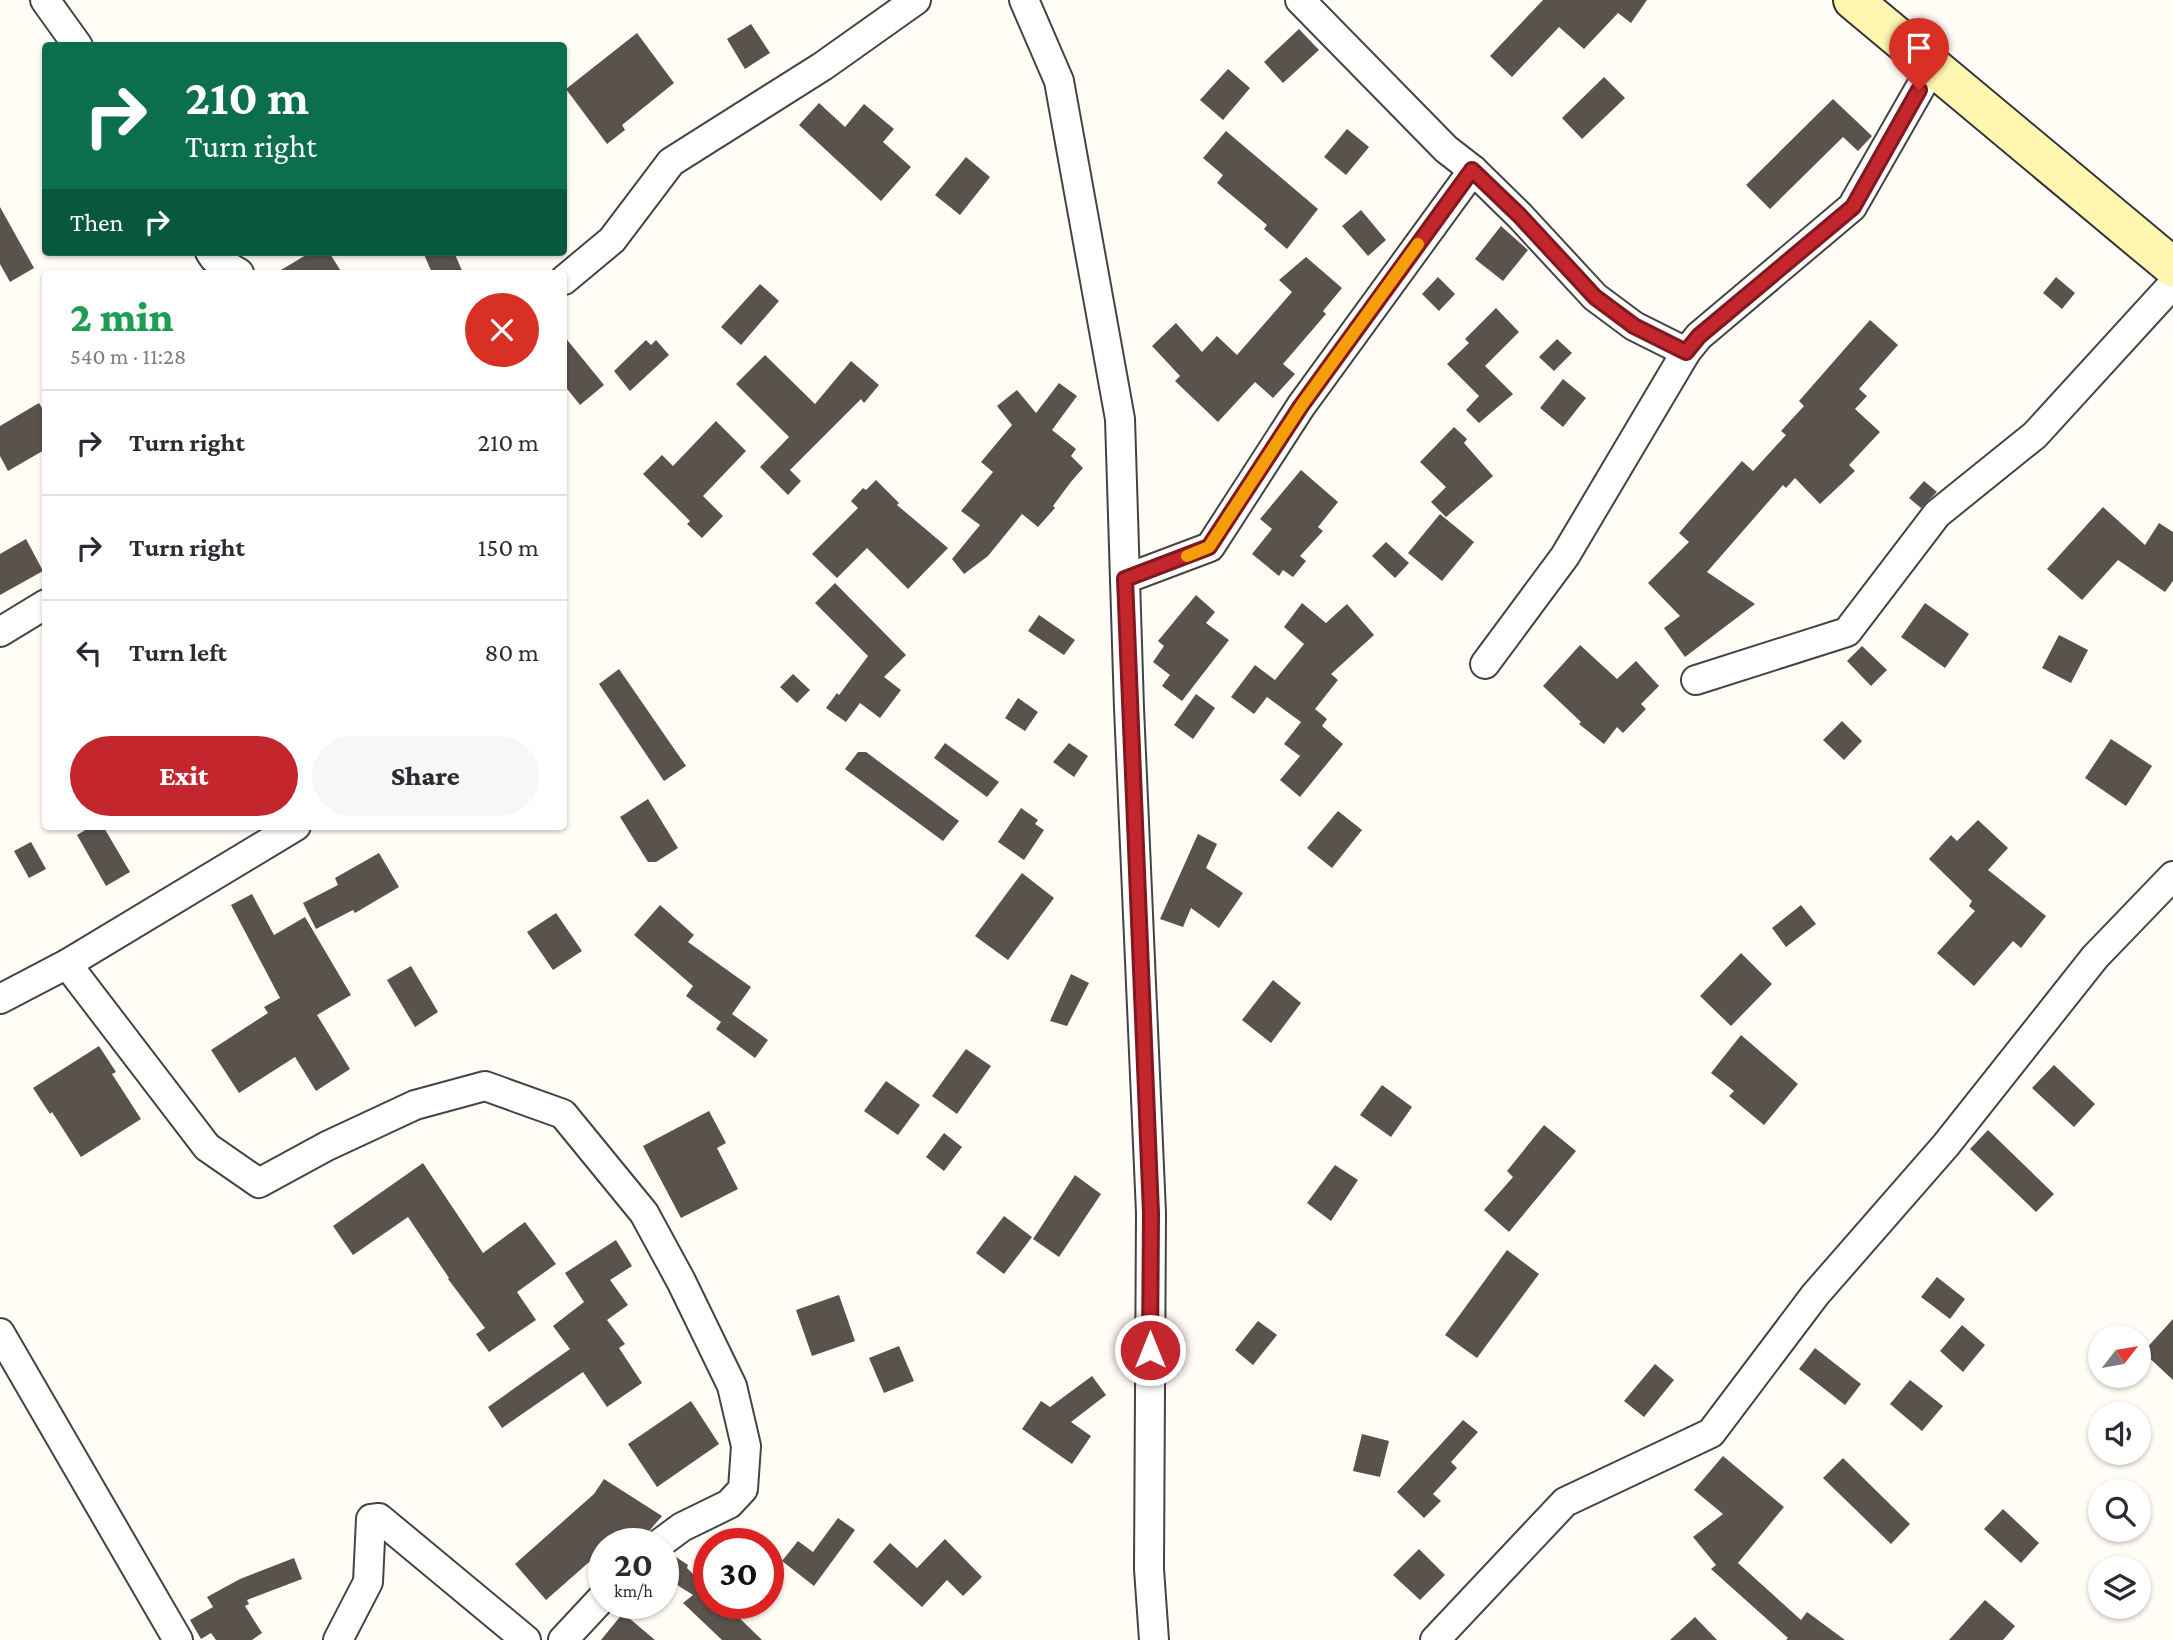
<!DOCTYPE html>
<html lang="en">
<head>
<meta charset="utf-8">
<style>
  body { margin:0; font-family:"Crimson Pro",serif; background:#f7f7f7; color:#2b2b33; height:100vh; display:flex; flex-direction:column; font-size:26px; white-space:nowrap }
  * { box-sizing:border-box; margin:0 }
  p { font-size:23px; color:#7c7c81 }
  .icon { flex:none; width:38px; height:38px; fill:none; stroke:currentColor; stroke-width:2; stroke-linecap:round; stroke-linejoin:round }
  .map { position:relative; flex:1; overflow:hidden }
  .panel { position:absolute; left:42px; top:270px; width:525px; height:560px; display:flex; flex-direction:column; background:#fff; border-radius:7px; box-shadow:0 2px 5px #0004 }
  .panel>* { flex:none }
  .hud { position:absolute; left:42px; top:42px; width:525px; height:214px; border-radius:7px; box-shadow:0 2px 5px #0004; background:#0b6e4f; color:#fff; overflow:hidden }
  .needle { width:46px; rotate:59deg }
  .fabs { position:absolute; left:2088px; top:1325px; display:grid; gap:14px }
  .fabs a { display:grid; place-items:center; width:63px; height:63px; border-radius:50%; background:#fff; box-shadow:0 2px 5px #0004; font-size:35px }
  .speed { position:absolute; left:588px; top:1528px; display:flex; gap:14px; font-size:35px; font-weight:700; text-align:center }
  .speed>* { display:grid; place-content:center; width:91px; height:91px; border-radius:50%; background:#fff; box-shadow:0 2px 5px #0004; line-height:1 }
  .speed small { font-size:18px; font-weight:400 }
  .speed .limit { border:10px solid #d22; background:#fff; color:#111 }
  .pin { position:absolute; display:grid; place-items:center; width:60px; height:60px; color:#fff; margin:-72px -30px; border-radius:50% 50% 50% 0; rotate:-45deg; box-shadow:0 0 7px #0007 }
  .pin .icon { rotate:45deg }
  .me { position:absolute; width:77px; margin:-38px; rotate:0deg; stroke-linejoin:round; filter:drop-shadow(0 0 5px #0008) }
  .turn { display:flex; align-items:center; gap:24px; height:147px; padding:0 28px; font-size:32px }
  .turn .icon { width:91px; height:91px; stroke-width:2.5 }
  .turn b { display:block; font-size:49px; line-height:60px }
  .then { display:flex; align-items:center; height:66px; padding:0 28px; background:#0003; gap:14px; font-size:26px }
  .round { display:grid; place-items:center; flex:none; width:74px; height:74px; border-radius:37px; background:#f7f7f7 }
  .summary { display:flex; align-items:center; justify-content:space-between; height:119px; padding:0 28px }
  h1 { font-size:42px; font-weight:800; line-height:52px; color:#1e9e55 }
  .button { display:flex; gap:14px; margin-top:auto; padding:14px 28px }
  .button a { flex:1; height:80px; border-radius:42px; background:#c4262e; color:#fff; font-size:28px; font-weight:800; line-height:80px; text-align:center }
  .button a+a { background:#f7f7f7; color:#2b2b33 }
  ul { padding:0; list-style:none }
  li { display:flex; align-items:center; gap:21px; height:105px; padding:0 28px; border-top:2px solid #e1e1e2 }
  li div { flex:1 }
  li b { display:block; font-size:26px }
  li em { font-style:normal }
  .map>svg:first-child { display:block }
  .building { fill:#5a524d }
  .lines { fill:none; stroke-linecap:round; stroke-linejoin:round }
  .street-casing { stroke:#444; stroke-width:32 }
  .secondary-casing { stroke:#333; stroke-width:42 }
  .street { stroke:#fff; stroke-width:28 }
  .secondary { stroke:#fff6b0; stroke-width:38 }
  .route-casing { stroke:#7f191e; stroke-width:18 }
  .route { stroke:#c4262e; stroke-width:12 }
  .slow { stroke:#f59e0b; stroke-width:12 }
</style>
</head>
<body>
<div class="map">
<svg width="2173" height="1640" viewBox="0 0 2173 1640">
  <rect width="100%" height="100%" fill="#fffdf5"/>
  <g class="building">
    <path d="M 1543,0 L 1647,0 L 1631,23 L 1618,13 L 1584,49 L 1559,27 L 1512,77 L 1490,56 Z"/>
    <path d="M 751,24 L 770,53 L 745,69 L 727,39 Z"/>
    <path d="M 1299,29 L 1319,50 L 1283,83 L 1264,62 Z"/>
    <path d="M 637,33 L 674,83 L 622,125 L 625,130 L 607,144 L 566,89 Z"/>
    <path d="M 1228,69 L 1250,88 L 1223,120 L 1200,100 Z"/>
    <path d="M 1604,77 L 1625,98 L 1582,139 L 1562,118 Z"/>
    <path d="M 1833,99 L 1872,136 L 1858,151 L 1843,137 L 1770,209 L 1746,185 Z"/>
    <path d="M 819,103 L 845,127 L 864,104 L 894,129 L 883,142 L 911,167 L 881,201 L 799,125 Z"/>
    <path d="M 1347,129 L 1369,147 L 1346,175 L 1324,157 Z"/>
    <path d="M 1226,131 L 1318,209 L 1287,249 L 1264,229 L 1267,225 L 1217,183 L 1223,175 L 1203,158 Z"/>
    <path d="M 966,157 L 990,177 L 960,215 L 935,195 Z"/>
    <path d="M 0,207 L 34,268 L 10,282 L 0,264 Z"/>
    <path d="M 1361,210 L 1386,240 L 1368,256 L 1342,226 Z"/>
    <path d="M 1501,226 L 1528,250 L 1503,281 L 1475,259 Z"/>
    <path d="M 311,252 L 329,252 L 342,273 L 276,273 Z"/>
    <path d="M 423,252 L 454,252 L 463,273 L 432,273 Z"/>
    <path d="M 1306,257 L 1342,288 L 1323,311 L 1326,314 L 1283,364 L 1295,374 L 1273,398 L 1255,382 L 1218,422 L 1175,381 L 1180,376 L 1152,346 L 1176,323 L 1202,352 L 1217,336 L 1237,355 L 1292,292 L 1279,280 Z"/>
    <path d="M 1438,277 L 1455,294 L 1439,311 L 1422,294 Z"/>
    <path d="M 2056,277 L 2075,293 L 2062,309 L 2043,293 Z"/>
    <path d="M 760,284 L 779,301 L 741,345 L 721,327 Z"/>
    <path d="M 1496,308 L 1519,332 L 1485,366 L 1513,394 L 1479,423 L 1466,410 L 1479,396 L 1447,364 L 1469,343 L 1465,339 Z"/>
    <path d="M 1870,320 L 1898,345 L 1859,389 L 1867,396 L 1855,409 L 1880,432 L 1849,465 L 1855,471 L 1820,504 L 1795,478 L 1786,488 L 1783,485 L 1707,572 L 1755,604 L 1685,657 L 1664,628 L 1680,616 L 1648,583 L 1689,542 L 1679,533 L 1742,461 L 1753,471 L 1786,435 L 1781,431 L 1804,406 L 1799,401 Z"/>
    <path d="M 564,336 L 604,385 L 580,405 L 564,385 Z"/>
    <path d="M 1557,339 L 1572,353 L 1554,371 L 1539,357 Z"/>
    <path d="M 646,340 L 651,345 L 656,340 L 669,355 L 630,391 L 614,371 Z"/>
    <path d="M 765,355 L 815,404 L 851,361 L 879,385 L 864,403 L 861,399 L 790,470 L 801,481 L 788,495 L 760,467 L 789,437 L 736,384 Z"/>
    <path d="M 1563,379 L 1586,398 L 1563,427 L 1540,408 Z"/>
    <path d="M 1059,383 L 1077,396 L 1052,430 L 1076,449 L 1071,456 L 1083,468 L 1070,483 L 1053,506 L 1055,508 L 1038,527 L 1022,514 L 988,556 L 964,574 L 952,559 L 980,525 L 961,511 L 993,472 L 981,462 L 1012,425 L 997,406 L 1017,390 L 1036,413 Z"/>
    <path d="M 39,403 L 46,415 L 46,449 L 8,471 L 0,456 L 0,426 Z"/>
    <path d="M 716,421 L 746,451 L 703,496 L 723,516 L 702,538 L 687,524 L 690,521 L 643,474 L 662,455 L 673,466 Z"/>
    <path d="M 1454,427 L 1467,439 L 1464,443 L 1493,476 L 1446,517 L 1431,502 L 1446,487 L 1420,462 Z"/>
    <path d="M 1301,470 L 1338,502 L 1318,527 L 1323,531 L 1300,556 L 1306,561 L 1293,577 L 1283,570 L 1279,576 L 1252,554 L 1272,529 L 1260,519 Z"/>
    <path d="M 876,480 L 899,503 L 897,505 L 948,548 L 908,589 L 867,548 L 837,578 L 812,554 L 858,508 L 851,501 L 863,488 L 866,490 Z"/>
    <path d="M 1924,481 L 1937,492 L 1921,508 L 1909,498 Z"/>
    <path d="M 2103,507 L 2145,545 L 2159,523 L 2173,532 L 2173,581 L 2165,592 L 2118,560 L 2082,600 L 2047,569 Z"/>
    <path d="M 1440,514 L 1474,542 L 1442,581 L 1408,553 Z"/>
    <path d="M 26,539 L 43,571 L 0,595 L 0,554 Z"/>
    <path d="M 1386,542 L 1409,563 L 1395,578 L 1372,556 Z"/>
    <path d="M 835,583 L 906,655 L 884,677 L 901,690 L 880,718 L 860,703 L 846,722 L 826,708 L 837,693 L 839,695 L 868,656 L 815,603 Z"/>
    <path d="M 1196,595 L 1215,612 L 1206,623 L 1229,640 L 1182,701 L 1162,686 L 1170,675 L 1153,662 L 1164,646 L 1158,641 Z"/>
    <path d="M 1302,603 L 1326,623 L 1347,604 L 1374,635 L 1331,674 L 1338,680 L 1315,709 L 1327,719 L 1322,726 L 1343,744 L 1300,797 L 1280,780 L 1300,756 L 1284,744 L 1301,722 L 1267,697 L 1254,714 L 1231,697 L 1255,665 L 1275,680 L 1304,644 L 1284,627 Z"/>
    <path d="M 1925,603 L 1969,634 L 1945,668 L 1901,637 Z"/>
    <path d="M 1039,615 L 1075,640 L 1064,655 L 1028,631 Z"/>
    <path d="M 2059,635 L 2088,650 L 2071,683 L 2042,668 Z"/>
    <path d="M 1580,645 L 1617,679 L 1636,661 L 1659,686 L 1641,704 L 1646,709 L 1623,733 L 1617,727 L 1604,744 L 1579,724 L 1581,722 L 1543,686 Z"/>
    <path d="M 1862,646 L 1887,670 L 1871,686 L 1847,661 Z"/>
    <path d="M 619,669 L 686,766 L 664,781 L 599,684 Z"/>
    <path d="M 793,674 L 810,690 L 797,703 L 780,687 Z"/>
    <path d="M 1196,694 L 1215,708 L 1193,739 L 1174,725 Z"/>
    <path d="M 1018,698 L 1038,712 L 1025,731 L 1005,718 Z"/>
    <path d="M 1842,721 L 1862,741 L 1844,760 L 1823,740 Z"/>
    <path d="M 2111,739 L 2152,766 L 2126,806 L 2085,778 Z"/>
    <path d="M 945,743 L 999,782 L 987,797 L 934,758 Z"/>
    <path d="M 1069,743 L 1088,756 L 1074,777 L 1053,762 Z"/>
    <path d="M 858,752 L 866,752 L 959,821 L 943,841 L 845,769 Z"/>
    <path d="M 648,799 L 678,848 L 656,862 L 648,862 L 620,817 Z"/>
    <path d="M 1021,808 L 1038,820 L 1035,824 L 1044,830 L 1024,860 L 998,842 Z"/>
    <path d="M 1338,811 L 1362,830 L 1332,868 L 1307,848 Z"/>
    <path d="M 1978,820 L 2008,848 L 1988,870 L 2046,916 L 2021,948 L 2013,941 L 1974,986 L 1937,953 L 1975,911 L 1969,906 L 1972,901 L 1929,859 L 1951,835 L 1957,841 Z"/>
    <path d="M 92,826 L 103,826 L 130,872 L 106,886 L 77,835 Z"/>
    <path d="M 1198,834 L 1217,844 L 1206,868 L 1243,893 L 1219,928 L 1191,908 L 1183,927 L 1160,919 Z"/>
    <path d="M 31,842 L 46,869 L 29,878 L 14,851 Z"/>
    <path d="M 379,853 L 399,887 L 355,913 L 353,910 L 316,929 L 303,903 L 338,885 L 335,878 Z"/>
    <path d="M 1022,873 L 1054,898 L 1008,960 L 975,936 Z"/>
    <path d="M 252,894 L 274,935 L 305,917 L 351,995 L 317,1015 L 350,1069 L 316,1091 L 295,1057 L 239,1093 L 211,1050 L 268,1013 L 264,1007 L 280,998 L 231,905 Z"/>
    <path d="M 660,905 L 694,935 L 688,942 L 751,987 L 732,1014 L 768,1040 L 755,1058 L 716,1029 L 721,1022 L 686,996 L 693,986 L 634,935 Z"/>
    <path d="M 1801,905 L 1816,924 L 1786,947 L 1772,928 Z"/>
    <path d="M 556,913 L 582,951 L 553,970 L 527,932 Z"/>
    <path d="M 1741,953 L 1772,984 L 1731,1026 L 1700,996 Z"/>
    <path d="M 411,966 L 438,1012 L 415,1027 L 387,980 Z"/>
    <path d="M 1071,974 L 1089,983 L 1067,1026 L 1050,1021 Z"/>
    <path d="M 1273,980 L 1301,1003 L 1271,1043 L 1242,1020 Z"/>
    <path d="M 1741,1035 L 1798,1084 L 1764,1125 L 1729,1096 L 1734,1091 L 1711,1073 Z"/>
    <path d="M 99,1046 L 116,1072 L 112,1074 L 141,1119 L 81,1157 L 52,1112 L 50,1114 L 33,1088 Z"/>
    <path d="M 966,1049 L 991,1066 L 957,1114 L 932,1096 Z"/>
    <path d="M 2054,1065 L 2095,1104 L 2074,1127 L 2032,1088 Z"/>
    <path d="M 886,1081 L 920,1105 L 898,1135 L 864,1111 Z"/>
    <path d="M 1382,1085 L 1412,1107 L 1391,1137 L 1360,1115 Z"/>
    <path d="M 709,1111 L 726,1143 L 717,1148 L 738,1189 L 681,1218 L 643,1146 Z"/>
    <path d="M 1544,1125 L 1576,1151 L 1509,1232 L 1484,1210 L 1513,1177 L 1507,1171 Z"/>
    <path d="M 1988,1130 L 2054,1194 L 2036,1212 L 1970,1149 Z"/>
    <path d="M 944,1133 L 962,1147 L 944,1171 L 926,1157 Z"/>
    <path d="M 423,1163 L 483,1253 L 525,1222 L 556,1264 L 517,1292 L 536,1320 L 489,1352 L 476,1334 L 485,1328 L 448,1279 L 449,1278 L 408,1217 L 353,1255 L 333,1226 Z"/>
    <path d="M 1335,1165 L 1358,1180 L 1331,1221 L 1307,1203 Z"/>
    <path d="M 1075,1175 L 1101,1194 L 1059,1257 L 1033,1239 Z"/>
    <path d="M 1004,1216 L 1032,1237 L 1004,1274 L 976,1253 Z"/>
    <path d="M 616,1240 L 632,1266 L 610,1280 L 628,1305 L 607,1320 L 625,1344 L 619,1348 L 642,1383 L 607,1407 L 583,1372 L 502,1428 L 488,1407 L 570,1349 L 553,1326 L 584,1302 L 565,1273 Z"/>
    <path d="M 1507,1250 L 1539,1274 L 1477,1358 L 1445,1335 Z"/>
    <path d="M 1937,1277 L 1965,1299 L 1950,1319 L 1921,1297 Z"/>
    <path d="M 839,1295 L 855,1341 L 812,1356 L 796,1310 Z"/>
    <path d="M 2173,1319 L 2173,1380 L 2143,1352 Z"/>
    <path d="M 1258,1321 L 1277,1335 L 1253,1365 L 1235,1350 Z"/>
    <path d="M 1962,1325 L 1985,1345 L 1963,1372 L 1940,1351 Z"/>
    <path d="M 899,1346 L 914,1381 L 884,1393 L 869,1358 Z"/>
    <path d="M 1815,1348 L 1861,1384 L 1845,1405 L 1799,1369 Z"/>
    <path d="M 1655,1364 L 1674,1380 L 1644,1417 L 1624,1401 Z"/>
    <path d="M 1092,1376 L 1106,1395 L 1071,1422 L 1091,1436 L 1072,1464 L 1022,1429 L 1041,1401 L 1050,1407 Z"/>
    <path d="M 1910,1380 L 1943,1406 L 1922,1431 L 1890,1404 Z"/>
    <path d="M 691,1401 L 719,1444 L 657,1487 L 628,1444 Z"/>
    <path d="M 1463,1420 L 1478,1432 L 1451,1462 L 1457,1468 L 1433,1494 L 1441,1501 L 1424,1518 L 1397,1492 Z"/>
    <path d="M 1362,1434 L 1389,1441 L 1380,1477 L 1353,1471 Z"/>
    <path d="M 1723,1456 L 1784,1507 L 1738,1563 L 1801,1620 L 1807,1612 L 1845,1640 L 1786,1640 L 1788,1638 L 1711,1569 L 1716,1565 L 1693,1537 L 1723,1514 L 1694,1490 Z"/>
    <path d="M 1843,1458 L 1910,1524 L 1891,1544 L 1823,1478 Z"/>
    <path d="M 604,1479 L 662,1516 L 644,1537 L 628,1528 L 610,1544 L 604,1544 L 604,1549 L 546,1600 L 515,1564 L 594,1494 Z"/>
    <path d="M 2003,1509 L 2039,1543 L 2021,1563 L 1984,1529 Z"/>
    <path d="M 838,1518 L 855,1530 L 814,1586 L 782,1561 L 798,1541 L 813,1552 Z"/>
    <path d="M 945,1539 L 982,1577 L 963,1596 L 947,1580 L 922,1607 L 873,1562 L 890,1543 L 917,1568 Z"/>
    <path d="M 1419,1549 L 1445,1575 L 1420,1600 L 1393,1575 Z"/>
    <path d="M 673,1555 L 688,1565 L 687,1568 L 703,1584 L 709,1578 L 709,1603 L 724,1603 L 762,1640 L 722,1640 L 683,1603 L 693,1595 L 663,1576 L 663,1571 Z"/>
    <path d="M 294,1558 L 302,1579 L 247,1600 L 249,1604 L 245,1606 L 262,1633 L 252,1640 L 216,1640 L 211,1633 L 201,1639 L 190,1620 L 213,1607 L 207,1597 L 240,1579 Z"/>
    <path d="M 1985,1600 L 2015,1626 L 2003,1640 L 1949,1640 Z"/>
    <path d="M 623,1613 L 655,1640 L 601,1640 Z"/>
    <path d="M 1695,1617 L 1717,1640 L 1670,1640 Z"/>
  </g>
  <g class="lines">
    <defs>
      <g id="street">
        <path d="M 45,0 L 78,46"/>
        <path d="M 1024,0 L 1059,81 L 1120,419 L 1129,708 L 1151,1213 L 1149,1569 L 1154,1640"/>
        <path d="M 1300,0 L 1446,149 L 1473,170 L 1520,216 L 1595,297 L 1634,326 L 1686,352"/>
        <path d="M 210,252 L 214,258 L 239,273"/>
        <path d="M 564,280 L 612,240 L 671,162 L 823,66 L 916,0"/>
        <path d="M 1125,579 L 1210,547 L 1301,406 L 1473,170"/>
        <path d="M 0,632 L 46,604"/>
        <path d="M 1485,664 L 1565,556 L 1686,352 L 1699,336 L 1852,207 L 1932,67"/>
        <path d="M 1696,680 L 1847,632 L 1937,514 L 2035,435 L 2173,284"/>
        <path d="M 67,964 L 207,1147 L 259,1183 L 327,1146 L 415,1105 L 485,1086 L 563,1114 L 644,1213 L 681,1281 L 732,1386 L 746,1446 L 743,1489 L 729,1504 L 682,1527 L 659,1544"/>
        <path d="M 0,999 L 67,964 L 296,826"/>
        <path d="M 0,1333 L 178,1640"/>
        <path d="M 338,1640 L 368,1582 L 371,1519 L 379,1518 L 526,1640"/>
        <path d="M 563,1640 L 604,1596"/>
        <path d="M 1435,1640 L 1565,1502 L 1711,1433 L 1815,1295 L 1946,1145 L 2095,957 L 2173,876"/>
      </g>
      <path id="secondary" d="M 1853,0 L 2173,267"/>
    </defs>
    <use href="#street" class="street-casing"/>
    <use href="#secondary" class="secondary-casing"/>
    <use href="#street" class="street"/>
    <use href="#secondary" class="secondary"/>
  </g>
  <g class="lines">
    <defs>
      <path id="route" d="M 1150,1350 L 1151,1213 L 1125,579 L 1209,547 L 1301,406 L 1472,170 L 1520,216 L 1595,297 L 1634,326 L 1686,352 L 1699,336 L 1853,207 L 1919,90"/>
    </defs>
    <use href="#route" class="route-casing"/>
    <use href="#route" class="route"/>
    <path class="slow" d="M 1187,556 L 1209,547 L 1301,406 L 1418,244"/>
  </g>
</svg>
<div class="fabs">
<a><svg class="needle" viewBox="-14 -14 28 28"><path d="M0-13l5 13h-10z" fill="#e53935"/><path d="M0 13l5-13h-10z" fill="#7c7c81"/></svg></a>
<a><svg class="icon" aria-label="sound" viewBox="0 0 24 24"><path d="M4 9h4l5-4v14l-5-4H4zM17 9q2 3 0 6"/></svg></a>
<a><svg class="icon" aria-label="search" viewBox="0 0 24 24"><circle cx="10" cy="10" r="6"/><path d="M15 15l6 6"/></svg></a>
<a><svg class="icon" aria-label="layers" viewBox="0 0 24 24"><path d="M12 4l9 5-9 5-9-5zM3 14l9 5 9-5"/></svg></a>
</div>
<div class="speed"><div>20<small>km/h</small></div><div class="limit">30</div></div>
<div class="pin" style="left:1919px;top:90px;background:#d93025"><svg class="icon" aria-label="arrive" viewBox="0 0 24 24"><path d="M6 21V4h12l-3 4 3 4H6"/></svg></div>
<svg class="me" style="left:1150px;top:1350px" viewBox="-20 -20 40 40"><circle r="17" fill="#c4262e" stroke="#fff" stroke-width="3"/><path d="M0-11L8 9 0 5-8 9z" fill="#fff"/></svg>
<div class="hud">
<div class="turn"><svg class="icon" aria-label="right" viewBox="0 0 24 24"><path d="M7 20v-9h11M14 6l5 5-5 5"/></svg><div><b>210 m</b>Turn right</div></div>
<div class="then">Then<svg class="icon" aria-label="right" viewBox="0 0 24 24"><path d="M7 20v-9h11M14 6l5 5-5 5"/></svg></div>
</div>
<section class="panel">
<div class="summary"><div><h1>2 min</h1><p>540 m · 11:28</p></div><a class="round" style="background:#d93025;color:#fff"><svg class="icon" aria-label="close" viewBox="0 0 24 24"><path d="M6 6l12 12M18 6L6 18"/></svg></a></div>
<ul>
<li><svg class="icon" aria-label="right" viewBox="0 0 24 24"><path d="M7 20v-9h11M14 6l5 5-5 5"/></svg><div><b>Turn right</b></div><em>210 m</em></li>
<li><svg class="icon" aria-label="right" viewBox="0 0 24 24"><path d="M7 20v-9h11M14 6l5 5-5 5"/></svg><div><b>Turn right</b></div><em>150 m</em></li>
<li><svg class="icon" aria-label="left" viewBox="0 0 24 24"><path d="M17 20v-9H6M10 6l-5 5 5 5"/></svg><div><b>Turn left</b></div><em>80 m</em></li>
</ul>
<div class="button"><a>Exit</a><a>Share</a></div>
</section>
</div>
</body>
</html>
